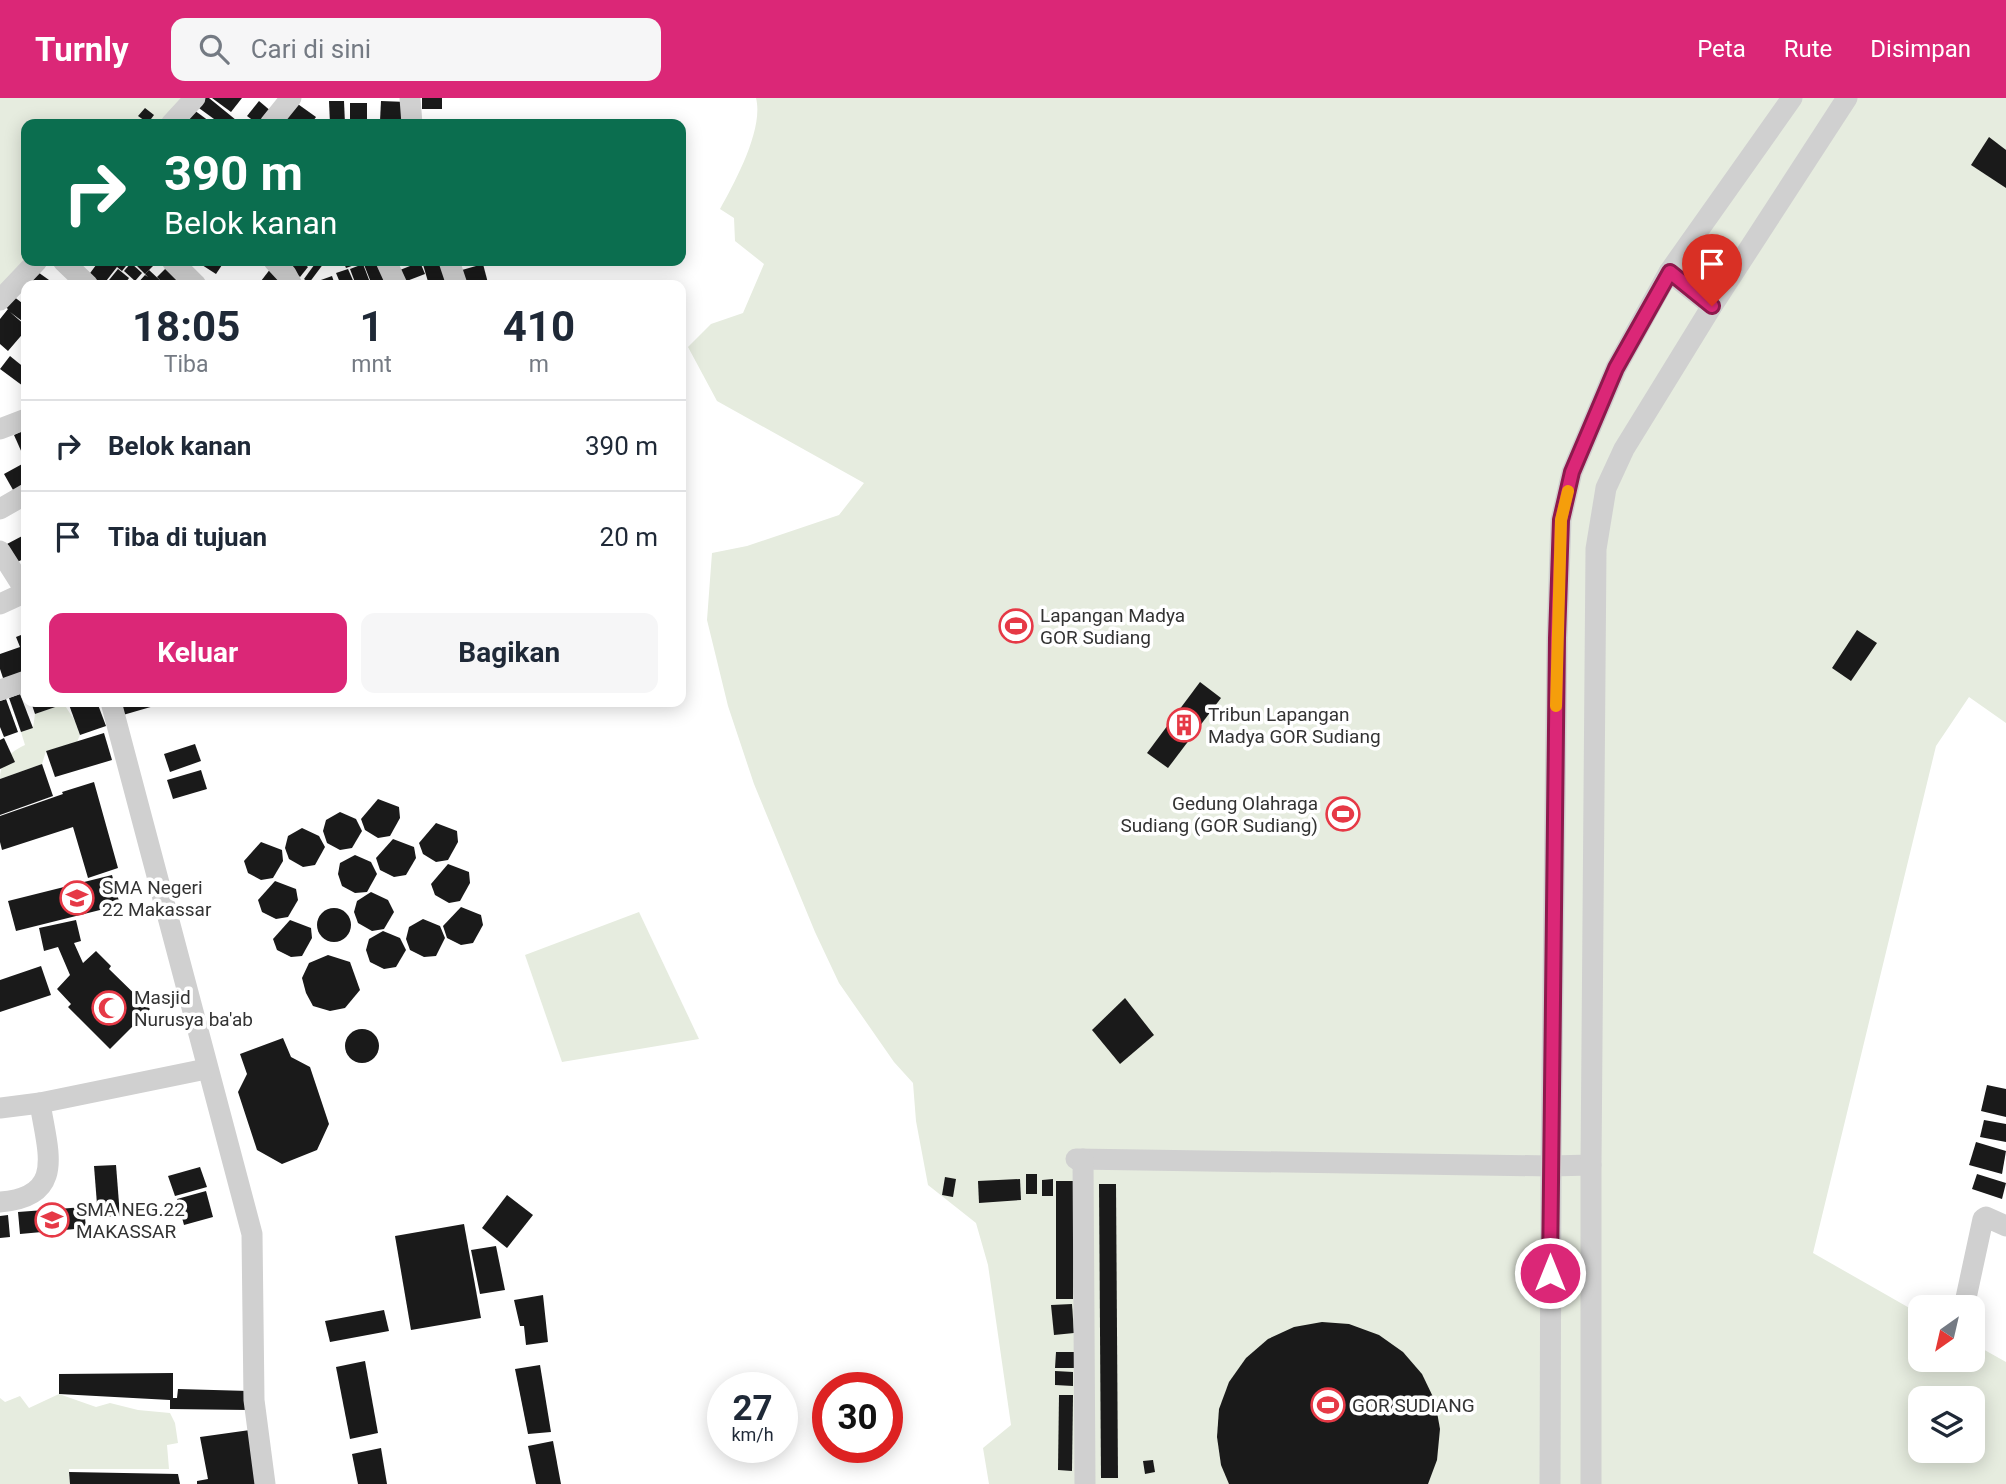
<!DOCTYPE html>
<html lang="id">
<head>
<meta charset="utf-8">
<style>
  body { margin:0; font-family:Roboto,sans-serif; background:#f6f6f7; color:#1f2937; height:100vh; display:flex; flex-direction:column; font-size:26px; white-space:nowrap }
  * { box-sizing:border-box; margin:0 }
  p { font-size:23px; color:#747a83 }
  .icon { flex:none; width:38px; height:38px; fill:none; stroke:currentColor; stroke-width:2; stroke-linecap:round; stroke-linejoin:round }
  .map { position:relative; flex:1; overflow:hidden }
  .sheet { position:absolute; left:21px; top:182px; width:665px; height:427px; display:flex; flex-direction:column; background:#fff; border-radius:14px; box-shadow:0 4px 18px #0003 }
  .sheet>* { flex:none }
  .top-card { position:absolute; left:21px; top:21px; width:665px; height:147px; border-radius:14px; box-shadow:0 4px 18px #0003; background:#0b6e4f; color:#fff; overflow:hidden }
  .needle { width:46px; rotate:214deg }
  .controls { position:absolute; left:1908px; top:1197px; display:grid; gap:14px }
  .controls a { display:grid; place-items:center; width:77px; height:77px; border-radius:14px; background:#fff; box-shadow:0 4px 18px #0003; font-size:35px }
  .speed { position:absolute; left:707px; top:1274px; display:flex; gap:14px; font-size:35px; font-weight:700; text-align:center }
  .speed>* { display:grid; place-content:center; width:91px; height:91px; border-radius:50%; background:#fff; box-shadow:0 4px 18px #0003; line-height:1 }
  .speed small { font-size:18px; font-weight:400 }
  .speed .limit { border:10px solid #d22; background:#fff; color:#111 }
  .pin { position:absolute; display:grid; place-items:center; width:60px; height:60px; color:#fff; margin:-72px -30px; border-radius:50% 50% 50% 0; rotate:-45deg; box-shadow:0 0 7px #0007 }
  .pin .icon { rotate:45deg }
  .me { position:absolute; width:77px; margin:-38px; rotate:0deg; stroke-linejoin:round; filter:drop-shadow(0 0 5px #0008) }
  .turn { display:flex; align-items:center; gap:24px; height:147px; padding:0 28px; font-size:32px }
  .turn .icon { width:91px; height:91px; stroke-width:2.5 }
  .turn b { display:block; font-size:49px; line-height:60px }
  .eta { display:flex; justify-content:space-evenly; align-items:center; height:119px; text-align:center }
  .eta b { font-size:42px; font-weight:700; line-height:49px }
  .action { display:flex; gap:14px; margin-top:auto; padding:14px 28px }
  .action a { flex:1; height:80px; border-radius:14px; background:#db2777; color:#fff; font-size:28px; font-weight:700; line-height:80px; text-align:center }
  .action a+a { background:#f6f6f7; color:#1f2937 }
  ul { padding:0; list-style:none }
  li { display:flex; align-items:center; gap:21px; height:91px; padding:0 28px; border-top:2px solid #e0e1e3 }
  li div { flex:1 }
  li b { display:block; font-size:26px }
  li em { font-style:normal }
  header { display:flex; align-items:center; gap:42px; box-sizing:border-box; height:98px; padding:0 35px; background:#db2777; color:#fff }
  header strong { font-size:33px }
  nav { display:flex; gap:38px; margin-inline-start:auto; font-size:24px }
  .search { width:490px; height:63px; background:#f6f6f7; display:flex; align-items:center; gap:18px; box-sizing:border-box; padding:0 24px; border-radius:14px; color:#747a83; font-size:26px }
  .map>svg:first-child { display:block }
  .green { fill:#e6ecdf; fill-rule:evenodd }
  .building { fill:#1a1a1a }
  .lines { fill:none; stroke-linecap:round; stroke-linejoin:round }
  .street { stroke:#d0d0d0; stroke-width:21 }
  .route-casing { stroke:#8e194d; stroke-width:18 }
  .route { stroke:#db2777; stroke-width:12 }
  .slow { stroke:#f59e0b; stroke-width:12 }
  .labels { text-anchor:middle; stroke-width:7; stroke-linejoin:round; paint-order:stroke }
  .poi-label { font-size:19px; fill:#333; stroke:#fff; text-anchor:start }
</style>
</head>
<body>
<header>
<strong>Turnly</strong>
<div class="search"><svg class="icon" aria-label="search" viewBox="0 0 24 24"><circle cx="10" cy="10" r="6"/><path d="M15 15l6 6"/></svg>Cari di sini</div>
<nav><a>Peta</a><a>Rute</a><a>Disimpan</a></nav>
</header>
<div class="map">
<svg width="2006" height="1386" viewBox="0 0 2006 1386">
  <rect width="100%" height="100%" fill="#fff"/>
  <g class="green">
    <path d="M 0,0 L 195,0 L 171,26 L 26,26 L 26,163 L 0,202 Z"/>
    <path d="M 756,0 L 2006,0 L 2006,625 L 1969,599 L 1936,648 L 1813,1155 L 1920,1216 L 1920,1262 L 1972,1262 L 1972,1245 L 2006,1264 L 2006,1386 L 989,1386 L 983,1350 L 1011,1327 L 988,1167 L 976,1125 L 928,1087 L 916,1023 L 913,985 L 894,964 L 839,885 L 815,834 L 754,686 L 728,608 L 707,522 L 712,455 L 747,448 L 839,417 L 864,385 L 717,303 L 688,249 L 711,226 L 743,215 L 764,166 L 735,143 L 734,120 L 720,111 C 735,84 764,31 756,0 ZM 1920,1300 L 1972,1300 L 1972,1353 L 1920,1353 Z"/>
    <path d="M 64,606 L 75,623 L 80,637 L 77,644 L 46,653 L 42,666 L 0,681 C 0,663 10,654 25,647 L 21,634 L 33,630 L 35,616 Z"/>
    <path d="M 639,814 L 699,941 L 562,964 L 525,857 Z"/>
    <path d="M 59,1296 L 96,1309 L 110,1305 L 138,1312 L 170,1315 L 175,1325 L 178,1345 L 167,1347 L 169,1371 L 69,1371 L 70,1386 L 0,1386 L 0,1300 L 5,1304 L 20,1298 L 29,1310 Z"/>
  </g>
  <g class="building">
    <path d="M 196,0 L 209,0 L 236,22 L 233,26 L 215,26 L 212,23 L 214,21 L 192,5 Z"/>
    <path d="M 212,0 L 242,0 L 231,14 Z"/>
    <rect x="422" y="0" width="20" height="11"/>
    <path d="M 259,3 L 272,14 L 263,26 L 258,26 L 247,18 Z"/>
    <path d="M 329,3 L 344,3 L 345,26 L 330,26 Z"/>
    <path d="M 381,3 L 407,4 L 406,23 L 380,23 Z"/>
    <path d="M 295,4 L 316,19 L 311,26 L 280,26 Z"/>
    <path d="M 350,5 L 367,5 L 367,24 L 350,23 Z"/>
    <path d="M 145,10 L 154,17 L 148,25 L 138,18 Z"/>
    <path d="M 194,12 L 213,26 L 184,26 Z"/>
    <path d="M 1989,39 L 2006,52 L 2006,90 L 1971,67 Z"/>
    <path d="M 99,163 L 130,163 L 122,173 L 117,169 L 103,187 L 92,187 L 85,182 Z"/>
    <path d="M 136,163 L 158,163 L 145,176 L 134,165 Z"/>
    <path d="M 205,163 L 215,163 L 222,167 L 216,176 L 202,167 Z"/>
    <path d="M 295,163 L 300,163 L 308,169 L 300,179 L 289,171 Z"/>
    <path d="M 317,163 L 324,165 L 309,185 L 304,181 Z"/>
    <path d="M 343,163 L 383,163 L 389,187 L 372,187 L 363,164 L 346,170 Z"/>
    <path d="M 422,163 L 448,163 L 451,187 L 429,187 Z"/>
    <path d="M 420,164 L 425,176 L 399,186 L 395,174 Z"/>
    <path d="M 131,165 L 142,175 L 135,183 L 124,173 Z"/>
    <path d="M 363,166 L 371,187 L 356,187 L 350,171 Z"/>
    <path d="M 483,166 L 488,185 L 466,187 L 462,172 Z"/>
    <path d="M 168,168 L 181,179 L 173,187 L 136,187 L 145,177 L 148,179 L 145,176 L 149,172 L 164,186 L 157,179 Z"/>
    <path d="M 271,170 L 284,179 L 278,187 L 258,187 Z"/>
    <path d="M 118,171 L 129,180 L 124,187 L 105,187 Z"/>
    <path d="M 348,171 L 355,187 L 341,187 L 336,175 Z"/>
    <path d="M 35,172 L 49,182 L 46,187 L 27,187 Z"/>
    <path d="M 332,178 L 335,187 L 307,187 Z"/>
    <path d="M 13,198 L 26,208 L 26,226 L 10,214 L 26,228 L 26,232 L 8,253 L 0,246 L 0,221 L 8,211 L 4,208 Z"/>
    <path d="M 10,258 L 26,271 L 26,284 L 23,288 L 0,271 Z"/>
    <path d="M 26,331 L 26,364 L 14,337 Z"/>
    <path d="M 24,365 L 26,394 L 17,399 L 4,376 Z"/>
    <path d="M 26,436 L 26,460 L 17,464 L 7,446 Z"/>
    <path d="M 1857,532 L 1877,545 L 1851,583 L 1832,570 Z"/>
    <path d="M 26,535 L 26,578 L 5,586 L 0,571 L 0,556 L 20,549 L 16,539 Z"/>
    <path d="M 1200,584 L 1221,600 L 1168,670 L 1147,655 Z"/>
    <path d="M 20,596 L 33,630 L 21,634 L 9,600 Z"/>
    <path d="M 6,601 L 18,634 L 4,639 L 0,629 L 0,603 Z"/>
    <path d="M 31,604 L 63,604 L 64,606 L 35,616 Z"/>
    <path d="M 68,604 L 97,604 L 106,628 L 80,637 Z"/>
    <path d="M 118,604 L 160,604 L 161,606 L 123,617 Z"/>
    <path d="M 104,635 L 112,662 L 55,679 L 46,653 Z"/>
    <path d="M 4,640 L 15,664 L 0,671 L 0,642 Z"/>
    <path d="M 195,646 L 201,663 L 170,674 L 164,656 Z"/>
    <path d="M 42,666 L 53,698 L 0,717 L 0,681 Z"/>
    <path d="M 201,672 L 207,691 L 173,701 L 167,682 Z"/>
    <path d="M 94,684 L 118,770 L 88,780 L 73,729 L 2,752 L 0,744 L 0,718 L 63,696 L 62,694 Z"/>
    <path d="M 378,701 L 399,709 L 400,720 L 390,738 L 378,740 L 365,732 L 361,721 Z"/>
    <path d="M 340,714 L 356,721 L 362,733 L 352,750 L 340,752 L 327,745 L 323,733 L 326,722 Z"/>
    <path d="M 436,725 L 457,733 L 458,744 L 448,762 L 436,764 L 423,756 L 419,745 Z"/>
    <path d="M 302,730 L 319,738 L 325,749 L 315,767 L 303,769 L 289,761 L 285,750 L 288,738 Z"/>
    <path d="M 393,741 L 414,749 L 416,760 L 406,777 L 394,779 L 380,772 L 376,760 Z"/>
    <path d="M 261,744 L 282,752 L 283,763 L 273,780 L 261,782 L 248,775 L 244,763 Z"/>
    <path d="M 355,757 L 371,764 L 377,776 L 367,794 L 355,795 L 342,788 L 338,776 L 340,765 Z"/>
    <path d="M 448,766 L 469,774 L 470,785 L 460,803 L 449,805 L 435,797 L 431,786 Z"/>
    <path d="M 112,777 L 120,807 L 16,833 L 8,803 Z"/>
    <path d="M 275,783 L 296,791 L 298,802 L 288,819 L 276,821 L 262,814 L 258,802 Z"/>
    <path d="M 371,794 L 388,802 L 394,814 L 384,831 L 372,833 L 358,825 L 354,814 L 357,803 Z"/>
    <path d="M 461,809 L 481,817 L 483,827 L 473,845 L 461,847 L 447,840 L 443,828 Z"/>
    <circle cx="334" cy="827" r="17"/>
    <path d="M 423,821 L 440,828 L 445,840 L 436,858 L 424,859 L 410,852 L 406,841 L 409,829 Z"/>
    <path d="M 76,822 L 81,843 L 74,845 L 83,865 L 96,853 L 111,868 L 109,871 L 150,911 L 110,951 L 68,909 L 71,906 L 57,891 L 70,877 L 58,849 L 44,853 L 39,830 Z"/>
    <path d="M 290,822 L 311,830 L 312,840 L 302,858 L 291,859 L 277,852 L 273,841 Z"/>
    <path d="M 383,833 L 400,840 L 406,852 L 396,869 L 384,871 L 370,864 L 366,852 L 369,841 Z"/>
    <path d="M 328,857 L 350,864 L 360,892 L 345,910 L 330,913 L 313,908 L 306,895 L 302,880 L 309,865 Z"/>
    <path d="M 41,868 L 51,897 L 0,914 L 0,882 Z"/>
    <path d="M 1125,900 L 1154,937 L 1120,966 L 1092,932 Z"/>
    <circle cx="362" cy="948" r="17"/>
    <path d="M 283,940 L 291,959 L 310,969 L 329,1026 L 317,1052 L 282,1066 L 257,1052 L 238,994 L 247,976 L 240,956 Z"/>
    <path d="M 1987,987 L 2006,991 L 2006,1019 L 1981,1013 Z"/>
    <path d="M 1984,1022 L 2006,1026 L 2006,1044 L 1980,1039 Z"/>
    <path d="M 1976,1044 L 2006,1053 L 2002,1076 L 1969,1067 Z"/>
    <path d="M 116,1067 L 120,1118 L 98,1119 L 94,1068 Z"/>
    <path d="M 200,1069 L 207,1089 L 175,1098 L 168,1078 Z"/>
    <rect x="1026" y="1076" width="11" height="20"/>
    <path d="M 1977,1076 L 2006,1085 L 2002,1101 L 1972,1091 Z"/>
    <path d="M 945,1079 L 956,1081 L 953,1099 L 942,1097 Z"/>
    <path d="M 1020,1081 L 1021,1102 L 979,1105 L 978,1083 Z"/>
    <path d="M 1053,1081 L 1053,1098 L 1042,1098 L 1042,1082 Z"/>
    <path d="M 1056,1083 L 1074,1083 L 1073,1201 L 1056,1201 Z"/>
    <path d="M 1099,1086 L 1116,1086 L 1118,1380 L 1101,1380 Z"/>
    <path d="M 206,1093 L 213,1119 L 184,1127 L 177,1101 Z"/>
    <path d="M 507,1097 L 533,1117 L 507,1150 L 482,1130 Z"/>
    <path d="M 84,1109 L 86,1130 L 20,1136 L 18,1114 Z"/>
    <path d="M 8,1117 L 10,1139 L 0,1140 L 0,1118 Z"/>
    <path d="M 464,1126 L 481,1220 L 411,1232 L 395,1138 Z"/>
    <path d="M 496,1148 L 505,1192 L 480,1196 L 471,1152 Z"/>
    <path d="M 543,1197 L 548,1244 L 526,1247 L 524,1228 L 520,1228 L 514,1202 Z"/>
    <path d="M 1072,1206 L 1074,1235 L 1054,1237 L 1051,1207 Z"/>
    <path d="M 384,1212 L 389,1233 L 330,1244 L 325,1223 Z"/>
    <path d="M 1322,1224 L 1349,1226 L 1379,1237 L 1403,1254 L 1422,1276 L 1435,1303 L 1440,1331 L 1437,1362 L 1428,1386 L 1229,1386 L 1221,1367 L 1217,1339 L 1219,1311 L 1229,1284 L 1246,1260 L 1268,1241 L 1294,1229 Z"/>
    <path d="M 1056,1254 L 1075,1254 L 1075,1270 L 1055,1270 Z"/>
    <path d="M 365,1263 L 378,1335 L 350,1341 L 336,1269 Z"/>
    <path d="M 540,1267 L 551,1334 L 528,1336 L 515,1271 Z"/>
    <path d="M 1055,1273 L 1073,1274 L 1073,1288 L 1055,1287 Z"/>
    <path d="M 173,1275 L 173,1300 L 177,1300 L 178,1291 L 249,1293 L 249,1312 L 170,1311 L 170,1302 L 59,1296 L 59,1276 Z"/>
    <path d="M 1059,1297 L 1073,1297 L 1072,1373 L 1058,1372 Z"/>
    <path d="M 250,1332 L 260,1386 L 197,1386 L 197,1383 L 208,1381 L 200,1339 Z"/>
    <path d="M 553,1343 L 561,1386 L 536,1386 L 528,1348 Z"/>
    <path d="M 381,1350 L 387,1386 L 358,1386 L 352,1356 Z"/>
    <path d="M 1153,1362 L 1155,1374 L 1145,1376 L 1143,1363 Z"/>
    <path d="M 69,1374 L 178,1376 L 180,1386 L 70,1386 Z"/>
  </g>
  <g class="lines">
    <g class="street">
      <path d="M 410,0 L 412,26"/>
      <path d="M 171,26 L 195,0"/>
      <path d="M 270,26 L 291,0"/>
      <path d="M 63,163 L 88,187"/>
      <path d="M 172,163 L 196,187"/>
      <path d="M 274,163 L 286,176 L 292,187"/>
      <path d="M 386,163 L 397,187"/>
      <path d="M 449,163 L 457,187"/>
      <path d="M 1669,174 L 1712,208"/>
      <path d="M 0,202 L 37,163"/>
      <path d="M 0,331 L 26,321"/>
      <path d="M 0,411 L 26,396"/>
      <path d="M 0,453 L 26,494"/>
      <path d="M 0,506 L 26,494"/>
      <path d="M 0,592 L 26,583"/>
      <path d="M 111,604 L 252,1136 L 254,1302 L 265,1386"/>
      <path d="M 0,1010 L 40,1005"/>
      <path d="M 1076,1061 L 1551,1068 L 1591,1067"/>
      <path d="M 1083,1061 L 1085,1386"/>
      <path d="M 0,1104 C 67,1099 47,1052 40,1005 L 206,971"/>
      <path d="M 1966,1200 L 1983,1121 L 1986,1119 L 2006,1128"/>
      <path d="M 1550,1386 L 1551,1068 L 1557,540 L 1561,422 L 1572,374 L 1616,270 L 1669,174 L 1792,0"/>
      <path d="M 1591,1386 L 1591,1067 L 1596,451 L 1606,390 L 1624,351 L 1712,208 L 1847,0"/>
    </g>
  </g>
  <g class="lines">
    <defs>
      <path id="route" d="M 1550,1175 L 1557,540 L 1561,422 L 1572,374 L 1616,270 L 1670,174 L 1712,208"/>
    </defs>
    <use href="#route" class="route-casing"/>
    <use href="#route" class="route"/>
    <path class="slow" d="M 1556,608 L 1561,422 L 1568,393"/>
  </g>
  <defs>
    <symbol id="stadium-ring" viewBox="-11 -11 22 22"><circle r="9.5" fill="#fff" stroke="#e63946" stroke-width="1.5"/><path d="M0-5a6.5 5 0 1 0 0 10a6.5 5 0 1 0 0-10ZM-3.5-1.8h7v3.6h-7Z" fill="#e63946"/></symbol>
    <symbol id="building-ring" viewBox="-11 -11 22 22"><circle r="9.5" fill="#fff" stroke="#e63946" stroke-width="1.5"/><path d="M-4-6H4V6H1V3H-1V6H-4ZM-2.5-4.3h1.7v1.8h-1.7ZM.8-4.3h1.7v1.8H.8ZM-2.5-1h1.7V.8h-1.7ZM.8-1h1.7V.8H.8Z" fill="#e63946"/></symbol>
    <symbol id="school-ring" viewBox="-11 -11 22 22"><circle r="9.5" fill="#fff" stroke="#e63946" stroke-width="1.5"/><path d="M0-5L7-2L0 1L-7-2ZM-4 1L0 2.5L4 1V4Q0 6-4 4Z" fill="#e63946"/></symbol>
    <symbol id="mosque-ring" viewBox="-11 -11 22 22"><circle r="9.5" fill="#fff" stroke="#e63946" stroke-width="1.5"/><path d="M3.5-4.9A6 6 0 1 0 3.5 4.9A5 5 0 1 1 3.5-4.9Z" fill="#e63946"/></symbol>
  </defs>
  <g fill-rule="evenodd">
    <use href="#stadium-ring" x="997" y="509" width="38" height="38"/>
    <use href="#building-ring" x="1165" y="608" width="38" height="38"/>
    <use href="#stadium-ring" x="1324" y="697" width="38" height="38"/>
    <use href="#school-ring" x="58" y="781" width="38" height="38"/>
    <use href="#mosque-ring" x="90" y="891" width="38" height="38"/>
    <use href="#school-ring" x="33" y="1103" width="38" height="38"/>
    <use href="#stadium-ring" x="1309" y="1288" width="38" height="38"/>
  </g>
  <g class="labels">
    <g class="poi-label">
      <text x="1040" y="524">Lapangan Madya<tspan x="1040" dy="22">GOR Sudiang</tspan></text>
      <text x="1208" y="623">Tribun Lapangan<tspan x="1208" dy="22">Madya GOR Sudiang</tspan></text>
      <text x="1318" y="712" text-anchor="end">Gedung Olahraga<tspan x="1318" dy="22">Sudiang (GOR Sudiang)</tspan></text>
      <text x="102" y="796">SMA Negeri<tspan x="102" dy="22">22 Makassar</tspan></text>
      <text x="134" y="906">Masjid<tspan x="134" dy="22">Nurusya ba'ab</tspan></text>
      <text x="76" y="1118">SMA NEG.22<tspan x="76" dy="22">MAKASSAR</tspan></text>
      <text x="1352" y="1314">GOR SUDIANG</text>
    </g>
  </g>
</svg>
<div class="controls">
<a><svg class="needle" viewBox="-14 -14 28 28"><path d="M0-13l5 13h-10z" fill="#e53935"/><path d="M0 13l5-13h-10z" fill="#747a83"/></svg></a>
<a><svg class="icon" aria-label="layers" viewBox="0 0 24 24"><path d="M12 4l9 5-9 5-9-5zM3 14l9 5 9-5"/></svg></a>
</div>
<div class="speed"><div>27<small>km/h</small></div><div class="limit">30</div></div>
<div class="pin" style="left:1712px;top:208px;background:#d93025"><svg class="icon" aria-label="arrive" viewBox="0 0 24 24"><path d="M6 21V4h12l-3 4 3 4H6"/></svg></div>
<svg class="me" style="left:1550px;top:1175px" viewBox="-20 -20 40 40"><circle r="17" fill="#db2777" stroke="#fff" stroke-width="3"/><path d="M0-11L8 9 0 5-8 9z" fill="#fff"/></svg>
<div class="top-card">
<div class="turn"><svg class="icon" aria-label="right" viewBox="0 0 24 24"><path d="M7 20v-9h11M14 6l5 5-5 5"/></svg><div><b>390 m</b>Belok kanan</div></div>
</div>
<section class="sheet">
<div class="eta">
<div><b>18:05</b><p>Tiba</p></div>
<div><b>1</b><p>mnt</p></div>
<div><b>410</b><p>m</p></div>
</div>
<ul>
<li><svg class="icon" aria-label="right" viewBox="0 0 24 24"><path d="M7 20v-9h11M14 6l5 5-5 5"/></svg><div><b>Belok kanan</b></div><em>390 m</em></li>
<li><svg class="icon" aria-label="arrive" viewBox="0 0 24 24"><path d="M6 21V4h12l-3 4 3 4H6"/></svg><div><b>Tiba di tujuan</b></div><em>20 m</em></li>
</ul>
<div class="action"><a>Keluar</a><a>Bagikan</a></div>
</section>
</div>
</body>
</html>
